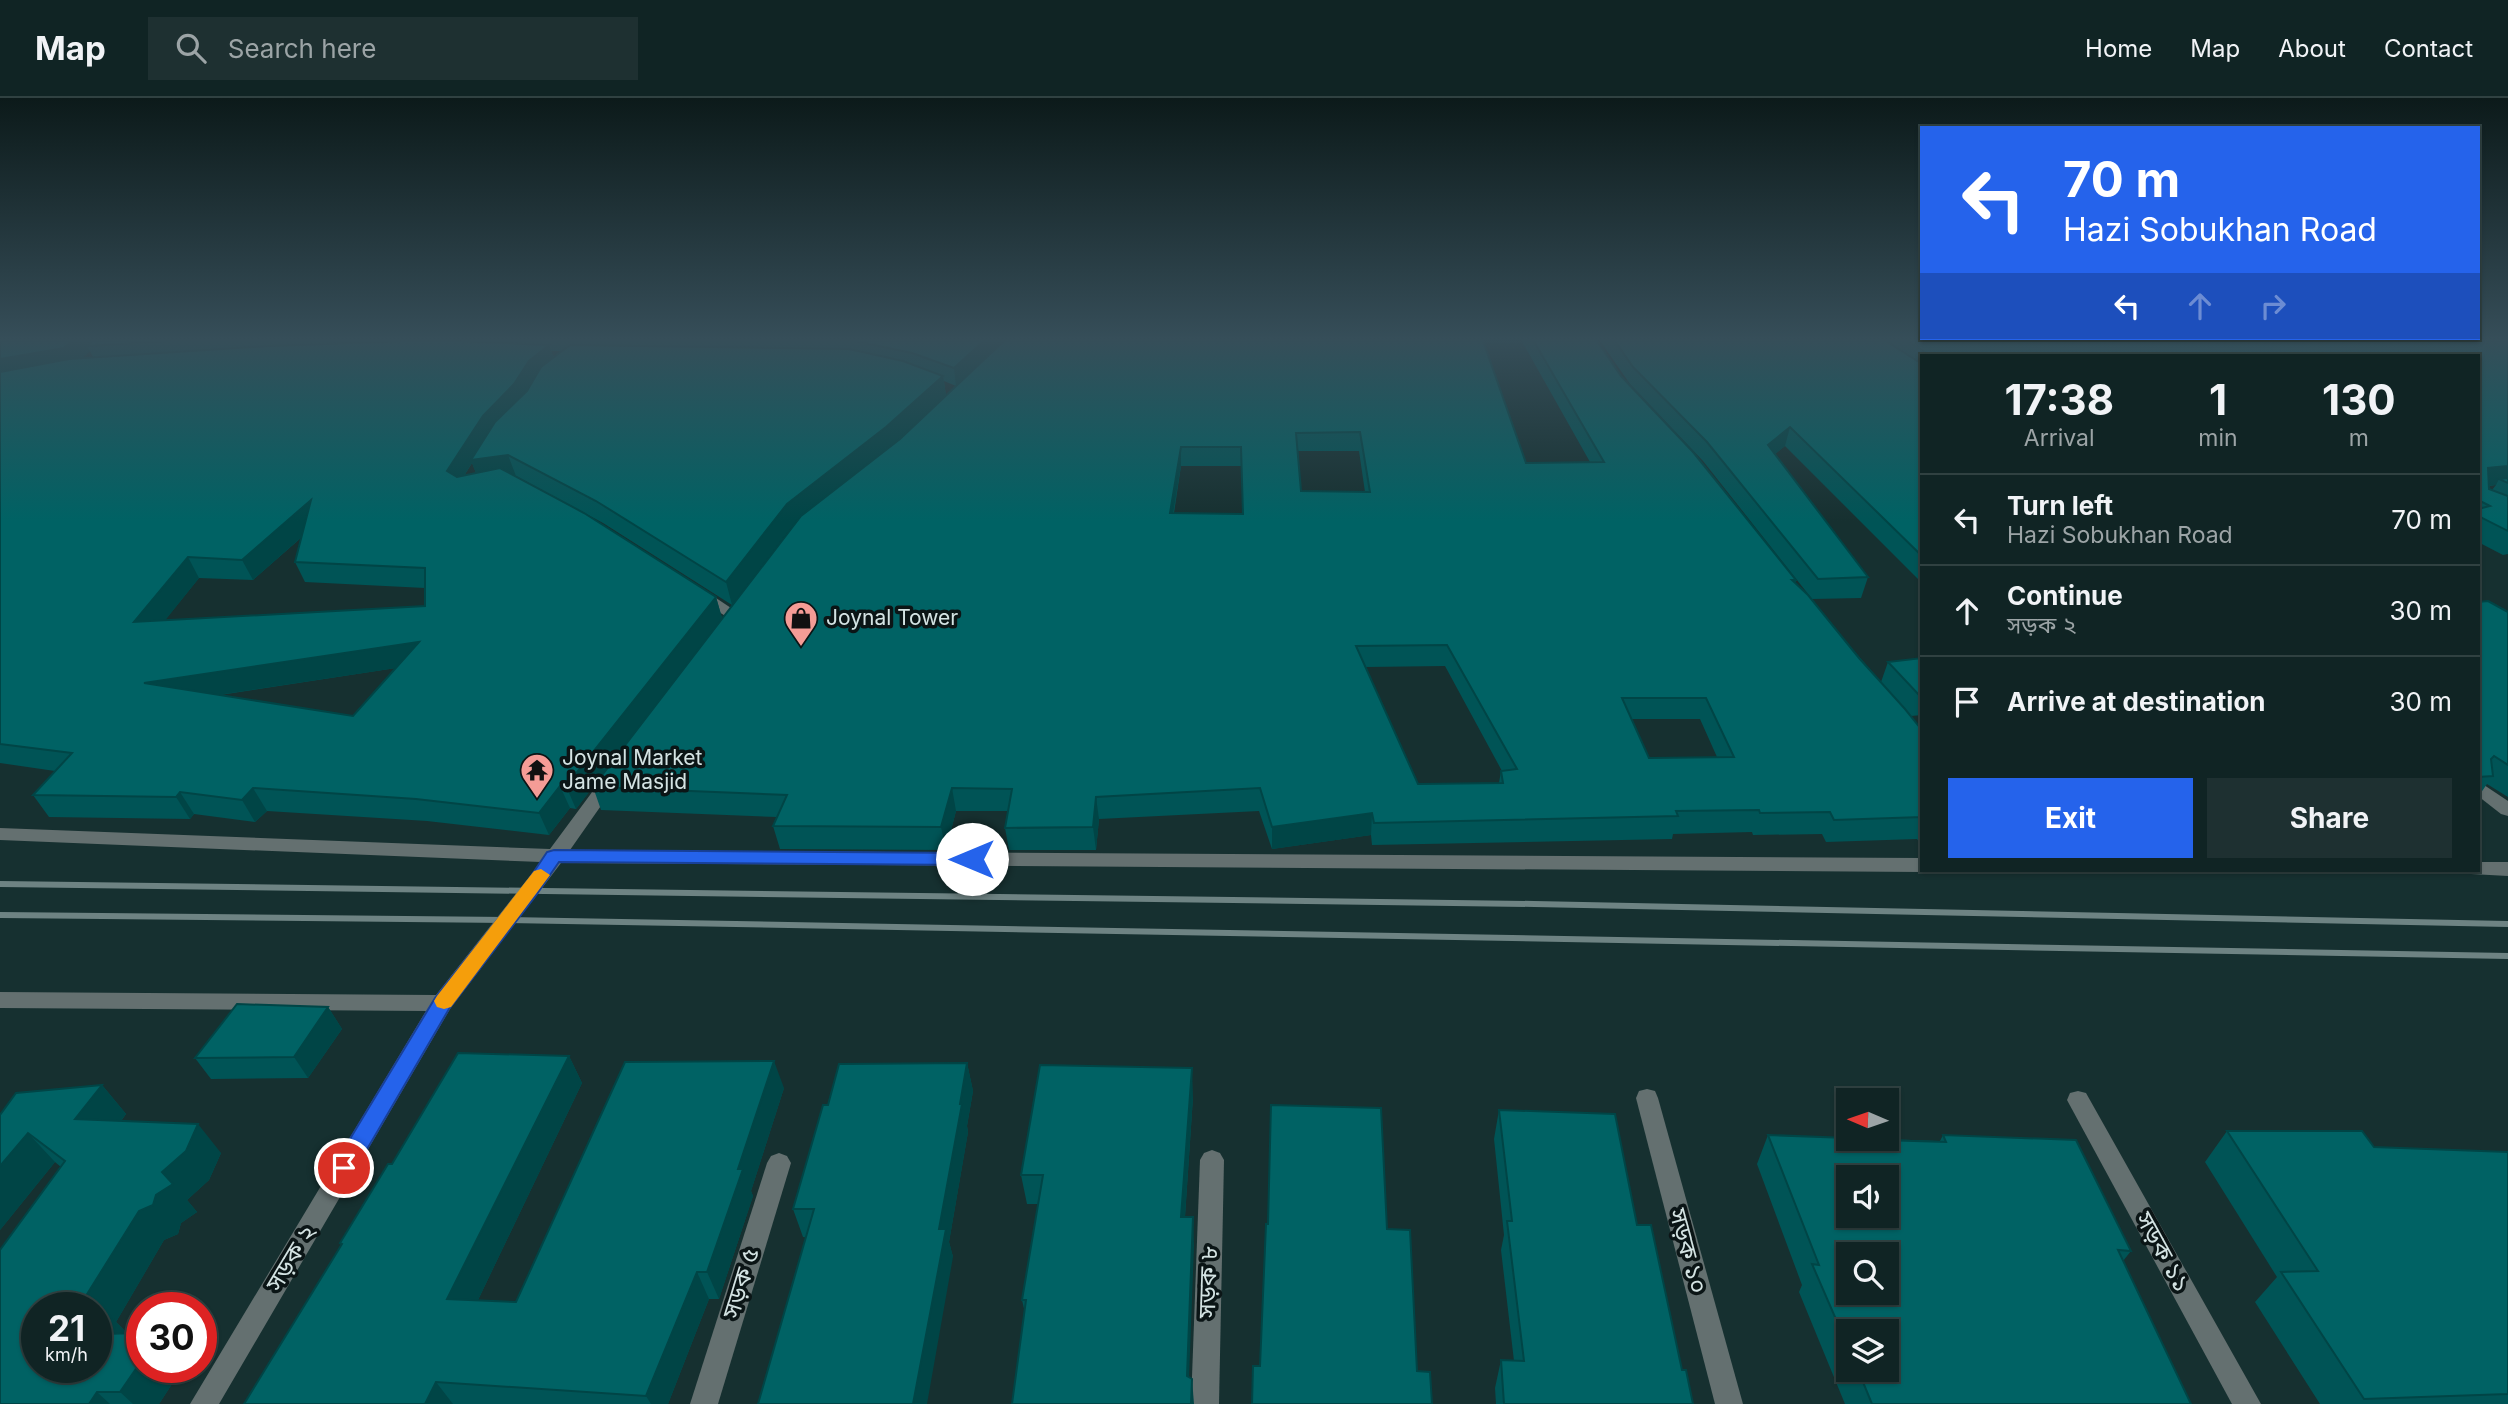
<!DOCTYPE html>
<html lang="en">
<head>
<meta charset="utf-8">
<style>
  body { margin:0; font-family:Inter,"Noto Sans Bengali",sans-serif; background:#1e3031; color:#f1f3f6; height:100vh; display:flex; flex-direction:column; font-size:26px; white-space:nowrap }
  * { box-sizing:border-box; margin:0 }
  p { font-size:23px; color:#9ca4a6 }
  .icon { flex:none; width:38px; height:38px; fill:none; stroke:currentColor; stroke-width:2; stroke-linecap:round; stroke-linejoin:round }
  .map { position:relative; flex:1; overflow:hidden }
  .side { position:absolute; left:1920px; top:256px; width:560px; height:518px; display:flex; flex-direction:column; background:#102424; border-radius:0px; box-shadow:0 2px 5px #0004,0 0 0 2px #304141 }
  .side>* { flex:none }
  .top-card { position:absolute; left:1920px; top:28px; width:560px; height:214px; border-radius:0px; box-shadow:0 2px 5px #0004,0 0 0 2px #304141; background:#2563eb; color:#fff; overflow:hidden }
  .needle { width:46px; rotate:272deg }
  .buttons { position:absolute; left:1836px; top:990px; display:grid; gap:14px }
  .buttons a { display:grid; place-items:center; width:63px; height:63px; border-radius:0px; background:#102424; box-shadow:0 2px 5px #0004,0 0 0 2px #304141; font-size:35px }
  .speed { position:absolute; left:21px; top:1194px; display:flex; gap:14px; font-size:35px; font-weight:700; text-align:center }
  .speed>* { display:grid; place-content:center; width:91px; height:91px; border-radius:50%; background:#102424; box-shadow:0 2px 5px #0004,0 0 0 2px #304141; line-height:1 }
  .speed small { font-size:18px; font-weight:400 }
  .speed .limit { border:10px solid #d22; background:#fff; color:#111 }
  .pin { position:absolute; display:grid; place-items:center; width:60px; height:60px; color:#fff; margin:-30px; border:4px solid #fff; border-radius:50%; box-shadow:0 2px 7px #0007 }
  .me { position:absolute; width:77px; margin:-38px; rotate:270deg; stroke-linejoin:round; filter:drop-shadow(0 0 5px #0008) }
  .turn { display:flex; align-items:center; gap:24px; height:147px; padding:0 28px; font-size:32px }
  .turn .icon { width:91px; height:91px; stroke-width:2.5 }
  .turn b { display:block; font-size:49px; line-height:60px }
  .lanes { display:flex; align-items:center; height:66px; padding:0 28px; background:#0003; justify-content:center; gap:35px; direction:ltr }
  .lanes .off { opacity:.35 }
  .eta { display:flex; justify-content:space-evenly; align-items:center; height:119px; text-align:center }
  .eta b { font-size:42px; font-weight:700; line-height:49px }
  .button { display:flex; gap:14px; margin-top:auto; padding:14px 28px }
  .button a { flex:1; height:80px; border-radius:0px; background:#2563eb; color:#fff; font-size:28px; font-weight:700; line-height:80px; text-align:center }
  .button a+a { background:#1e3031; color:#f1f3f6 }
  ul { padding:0; list-style:none }
  li { display:flex; align-items:center; gap:21px; height:91px; padding:0 28px; border-top:2px solid #304141 }
  li div { flex:1 }
  li b { display:block; font-size:26px }
  li em { font-style:normal }
  header { display:flex; align-items:center; gap:42px; box-sizing:border-box; height:98px; padding:0 35px; background:#102424; border-bottom:2px solid #304141 }
  header strong { font-size:33px }
  nav { display:flex; gap:38px; margin-inline-start:auto; font-size:24px }
  .search { width:490px; height:63px; background:#1e3031; display:flex; align-items:center; gap:18px; box-sizing:border-box; padding:0 24px; border-radius:0px; color:#9ca4a6; font-size:26px }
  .map>svg:first-child { display:block }
  .lines { fill:none; stroke-linecap:round; stroke-linejoin:round }
  .minor { fill:#647070; fill-rule:evenodd }
  .rail { stroke:#6e8383; stroke-width:6 }
  .wall { fill:#005456; fill-rule:evenodd }
  .shaded-wall { fill:#004546 }
  .building { fill:#006264; stroke:#004546; stroke-width:2; fill-rule:evenodd }
  .route { fill:#2563eb; stroke:#184099; stroke-width:2 }
  .slow { fill:#f59e0b }
  .labels { text-anchor:middle; stroke-width:7; stroke-linejoin:round; paint-order:stroke }
  .poi-label { font-size:21px; fill:#d4e3e3; stroke:#0b1516; text-anchor:start }
  .near-street-label { font-size:24px; fill:#d4e3e3; stroke:#0b1516 }
</style>
</head>
<body>
<header>
<strong>Map</strong>
<div class="search"><svg class="icon" aria-label="search" viewBox="0 0 24 24"><circle cx="10" cy="10" r="6"/><path d="M15 15l6 6"/></svg>Search here</div>
<nav><a>Home</a><a>Map</a><a>About</a><a>Contact</a></nav>
</header>
<div class="map">
<svg width="2508" height="1306" viewBox="0 0 2508 1306">
  <rect width="100%" height="100%" fill="#163030"/>
  <g class="lines">
    <g class="minor">
      <path d="M 699,490 L 704,492 L 743,518 L 740,521 L 730,521 L 694,498 L 691,495 Z"/>
      <path d="M 610,676 L 619,682 L 570,752 L 1922,760 L 1922,772 L 1929,772 L 1922,774 L 561,765 L 450,911 L 219,1306 L 190,1306 L 426,913 L 0,910 L 0,894 L 436,897 L 541,764 L 0,742 L 0,730 L 550,751 L 604,678 Z"/>
      <path d="M 2478,683 L 2508,703 L 2508,718 L 2501,716 L 2478,698 Z"/>
      <path d="M 2478,764 L 2508,764 L 2508,778 L 2471,776 L 2469,772 L 2478,772 Z"/>
      <path d="M 1647,991 L 1655,993 L 1658,1000 L 1743,1306 L 1715,1306 L 1636,1000 L 1639,993 Z"/>
      <path d="M 2078,993 L 2086,995 L 2261,1306 L 2232,1306 L 2067,1002 L 2070,995 Z"/>
      <path d="M 1212,1052 L 1220,1055 L 1224,1062 L 1219,1306 L 1191,1306 L 1200,1062 L 1204,1055 Z"/>
      <path d="M 779,1055 L 787,1058 L 791,1065 L 718,1306 L 690,1306 L 767,1065 L 771,1058 Z"/>
    </g>
    <g class="rail">
      <path d="M 0,786 L 1534,806 L 2508,826"/>
      <path d="M 0,817 L 507,822 L 2508,858"/>
    </g>
  </g>
  <g class="wall">
    <path d="M 0,240 L 453,240 L 449,243 L 462,243 L 461,240 L 1482,240 L 1526,365 L 1590,364 L 1520,240 L 1595,240 L 1621,278 L 1796,482 L 1795,485 L 1881,584 L 1888,564 L 1922,560 L 1922,617 L 1911,618 L 1922,632 L 1922,744 L 1919,744 L 1917,741 L 1826,744 L 1822,736 L 1753,737 L 1752,734 L 1673,736 L 1672,741 L 1372,747 L 1371,737 L 1272,751 L 1259,713 L 1099,721 L 1096,752 L 1009,752 L 1005,730 L 1008,713 L 956,713 L 946,752 L 780,751 L 773,728 L 777,719 L 601,712 L 593,689 L 796,425 L 792,428 L 732,507 L 603,425 L 516,378 L 514,378 L 716,499 L 722,520 L 576,711 L 570,710 L 549,737 L 427,723 L 267,713 L 255,724 L 194,716 L 190,721 L 49,719 L 33,697 L 55,673 L 0,665 ZM 90,253 L 93,259 L 82,260 ZM 551,253 L 562,253 L 554,259 ZM 944,283 L 956,288 L 946,298 ZM 1298,353 L 1359,353 L 1365,394 L 1301,393 ZM 472,365 L 476,375 L 464,378 ZM 1181,368 L 1242,368 L 1243,416 L 1174,415 ZM 302,439 L 295,464 L 305,484 L 425,490 L 425,508 L 165,522 L 199,480 L 253,482 ZM 1445,568 L 1502,673 L 1501,673 L 1499,685 L 1418,686 L 1366,569 ZM 396,570 L 353,618 L 220,597 L 370,574 ZM 1632,621 L 1700,621 L 1717,659 L 1649,660 Z"/>
    <path d="M 1598,240 L 2247,240 L 2247,241 L 2258,241 L 2258,240 L 2508,240 L 2508,456 L 2503,457 L 2478,444 L 2478,257 L 1922,257 L 1922,485 L 1785,348 L 1775,356 L 1868,479 L 1861,500 L 1812,501 L 1703,363 L 1630,286 ZM 2496,387 L 2492,392 L 2489,391 L 2489,388 Z"/>
    <path d="M 2478,504 L 2508,514 L 2508,699 L 2487,686 L 2478,699 Z"/>
    <path d="M 328,909 L 342,931 L 308,980 L 211,981 L 195,960 Z"/>
    <path d="M 569,958 L 582,985 L 478,1202 L 516,1204 L 784,990 L 751,1093 L 753,1098 L 719,1201 L 709,1201 L 668,1306 L 244,1306 L 341,1147 L 340,1145 L 392,1066 Z"/>
    <path d="M 967,965 L 973,993 L 967,1028 L 968,1034 L 949,1144 L 953,1159 L 803,1139 L 793,1111 L 828,1007 Z"/>
    <path d="M 102,987 L 126,1016 L 121,1023 L 221,1055 L 209,1082 L 187,1102 L 197,1114 L 181,1125 L 178,1136 L 164,1142 L 116,1224 L 128,1236 L 183,1269 L 159,1306 L 0,1306 L 61,1069 L 55,1064 L 0,1132 L 16,995 Z"/>
    <path d="M 1193,999 L 1185,1119 L 1194,1148 L 1025,1215 L 1022,1202 L 1038,1106 L 1027,1106 L 1021,1077 Z"/>
    <path d="M 1499,1012 L 1637,1127 L 1693,1306 L 1496,1306 L 1495,1290 L 1501,1262 L 1514,1263 L 1501,1152 L 1504,1137 L 1494,1041 Z"/>
    <path d="M 2227,1033 L 2374,1049 L 2508,1054 L 2508,1306 L 2320,1306 L 2255,1204 L 2277,1179 L 2205,1064 Z"/>
    <path d="M 1768,1037 L 1940,1043 L 1943,1037 L 2131,1153 L 2123,1163 L 2191,1306 L 1845,1306 L 1799,1194 L 1802,1187 L 1757,1066 ZM 1848,1234 L 1886,1272 L 1848,1272 Z"/>
  </g>
  <g class="shaded-wall">
    <path d="M 75,240 L 104,240 L 87,248 L 90,253 L 74,268 L 0,281 L 0,261 Z"/>
    <path d="M 436,240 L 453,240 L 439,248 Z"/>
    <path d="M 987,240 L 1008,240 L 956,288 L 954,270 Z"/>
    <path d="M 549,247 L 555,264 L 508,357 L 516,378 L 479,383 L 472,365 L 454,393 L 447,373 L 483,318 L 529,263 Z"/>
    <path d="M 943,278 L 946,298 L 889,350 L 792,428 L 732,507 L 726,484 L 787,406 Z"/>
    <path d="M 1790,329 L 1785,348 L 1763,366 L 1768,347 Z"/>
    <path d="M 1181,349 L 1181,368 L 1170,434 L 1170,415 Z"/>
    <path d="M 2508,368 L 2508,385 L 2499,381 L 2496,387 L 2478,389 L 2488,370 Z"/>
    <path d="M 311,402 L 321,422 L 253,482 L 242,462 Z"/>
    <path d="M 188,459 L 199,480 L 147,545 L 134,524 Z"/>
    <path d="M 716,499 L 722,520 L 576,711 L 566,688 Z"/>
    <path d="M 419,544 L 429,565 L 158,606 L 144,585 Z"/>
    <path d="M 560,688 L 570,710 L 549,737 L 539,715 Z"/>
    <path d="M 253,690 L 267,713 L 255,724 L 242,702 Z"/>
    <path d="M 952,690 L 956,713 L 946,752 L 941,729 Z"/>
    <path d="M 180,694 L 194,716 L 190,721 L 176,699 Z"/>
    <path d="M 1096,699 L 1099,721 L 1096,752 L 1093,729 Z"/>
    <path d="M 1372,715 L 1371,737 L 1272,751 L 1272,729 Z"/>
    <path d="M 328,909 L 342,931 L 308,980 L 294,959 Z"/>
    <path d="M 569,958 L 582,985 L 466,1227 L 447,1201 Z"/>
    <path d="M 774,963 L 784,990 L 751,1093 L 753,1098 L 719,1201 L 707,1174 L 738,1071 Z"/>
    <path d="M 967,965 L 973,993 L 967,1028 L 968,1034 L 949,1144 L 953,1159 L 927,1306 L 913,1306 L 939,1131 Z"/>
    <path d="M 1192,970 L 1193,999 L 1183,1148 L 1181,1119 Z"/>
    <path d="M 102,987 L 126,1016 L 101,1050 L 75,1021 Z"/>
    <path d="M 198,1026 L 221,1055 L 209,1082 L 187,1102 L 197,1114 L 181,1125 L 178,1136 L 164,1142 L 116,1224 L 141,1249 L 96,1246 L 96,1209 L 79,1209 L 162,1074 Z"/>
    <path d="M 28,1035 L 55,1064 L 0,1132 L 0,1068 Z"/>
    <path d="M 1193,1119 L 1194,1148 L 1188,1306 L 1187,1278 Z"/>
    <path d="M 697,1174 L 709,1201 L 668,1306 L 651,1306 L 646,1298 Z"/>
    <path d="M 142,1262 L 142,1269 L 183,1269 L 159,1306 L 133,1306 L 120,1294 Z"/>
    <path d="M 1192,1281 L 1194,1306 L 1191,1306 Z"/>
    <path d="M 436,1284 L 453,1306 L 425,1306 Z"/>
    <path d="M 97,1294 L 110,1306 L 89,1306 Z"/>
  </g>
  <g class="building">
    <path d="M 0,240 L 75,240 L 64,250 L 0,261 Z"/>
    <path d="M 95,240 L 217,240 L 87,248 Z"/>
    <path d="M 746,240 L 987,240 L 954,270 L 912,255 L 850,242 Z"/>
    <path d="M 1007,240 L 1482,240 L 1526,365 L 1604,364 L 1532,240 L 1595,240 L 1621,278 L 1693,354 L 1796,482 L 1792,482 L 1808,497 L 1859,560 L 1905,611 L 1922,632 L 1922,719 L 1834,722 L 1830,714 L 1760,715 L 1759,712 L 1676,713 L 1678,718 L 1374,725 L 1372,715 L 1272,729 L 1260,690 L 1096,699 L 1093,729 L 1005,730 L 1012,691 L 952,690 L 941,729 L 773,728 L 787,697 L 593,689 L 801,418 L 900,341 ZM 1360,334 L 1370,394 L 1301,393 L 1296,335 ZM 1181,349 L 1241,349 L 1243,416 L 1170,415 ZM 1447,547 L 1517,671 L 1501,673 L 1503,685 L 1418,686 L 1356,548 ZM 1622,600 L 1706,600 L 1734,659 L 1649,660 Z"/>
    <path d="M 1613,240 L 1881,240 L 1922,266 L 1922,458 L 1790,329 L 1768,347 L 1868,479 L 1818,481 L 1707,344 L 1633,269 Z"/>
    <path d="M 1904,240 L 2247,240 L 2247,241 L 2262,242 L 2262,240 L 2508,240 L 2508,368 L 2488,370 L 2489,391 L 2508,398 L 2508,433 L 2478,418 L 2478,411 L 2490,408 L 2478,402 L 2478,257 L 1929,257 Z"/>
    <path d="M 435,242 L 549,247 L 529,263 L 514,286 L 483,318 L 447,373 L 457,379 L 500,370 L 584,415 L 716,499 L 566,688 L 560,688 L 539,715 L 416,701 L 253,690 L 242,702 L 180,694 L 176,699 L 33,697 L 72,655 L 0,646 L 0,274 L 69,261 L 269,248 ZM 311,402 L 295,464 L 425,470 L 425,508 L 134,524 L 188,459 L 242,462 ZM 419,544 L 353,618 L 144,585 Z"/>
    <path d="M 570,247 L 849,251 L 903,263 L 943,278 L 886,329 L 787,406 L 726,484 L 596,403 L 508,357 L 471,362 L 495,324 L 527,293 L 541,269 Z"/>
    <path d="M 2508,380 L 2508,385 L 2499,381 Z"/>
    <path d="M 2488,503 L 2508,514 L 2508,667 L 2494,658 L 2491,661 L 2493,678 L 2478,679 L 2478,504 Z"/>
    <path d="M 1922,560 L 1922,597 L 1919,597 L 1888,564 Z"/>
    <path d="M 237,906 L 328,909 L 294,959 L 195,960 Z"/>
    <path d="M 458,955 L 569,958 L 447,1201 L 516,1204 L 625,964 L 774,963 L 738,1071 L 743,1071 L 707,1174 L 697,1174 L 646,1298 L 436,1284 L 425,1306 L 244,1306 L 342,1146 L 340,1145 L 388,1066 L 392,1066 Z"/>
    <path d="M 967,965 L 960,1006 L 962,1006 L 939,1131 L 946,1131 L 913,1306 L 758,1306 L 814,1111 L 793,1111 L 823,1007 L 828,1007 L 839,966 Z"/>
    <path d="M 1040,967 L 1192,970 L 1181,1119 L 1193,1119 L 1187,1278 L 1192,1281 L 1191,1306 L 1012,1306 L 1026,1202 L 1022,1202 L 1043,1077 L 1021,1077 Z"/>
    <path d="M 102,987 L 75,1021 L 198,1026 L 186,1053 L 162,1074 L 173,1086 L 156,1097 L 153,1107 L 139,1113 L 79,1209 L 37,1209 L 37,1269 L 96,1269 L 96,1222 L 113,1221 L 102,1236 L 142,1235 L 142,1262 L 120,1294 L 97,1294 L 89,1306 L 0,1306 L 0,1152 L 65,1063 L 28,1035 L 0,1068 L 0,1017 L 16,995 Z"/>
    <path d="M 1271,1007 L 1381,1010 L 1387,1131 L 1410,1132 L 1417,1273 L 1430,1274 L 1432,1306 L 1252,1306 L 1253,1268 L 1260,1268 L 1266,1126 L 1268,1126 Z"/>
    <path d="M 1499,1012 L 1615,1016 L 1637,1127 L 1651,1127 L 1682,1272 L 1686,1272 L 1693,1306 L 1504,1306 L 1501,1262 L 1524,1263 L 1507,1123 L 1512,1123 Z"/>
    <path d="M 2227,1033 L 2362,1033 L 2374,1049 L 2508,1054 L 2508,1296 L 2364,1301 L 2281,1174 L 2318,1173 Z"/>
    <path d="M 1768,1037 L 1848,1040 L 1848,1041 L 1946,1044 L 1943,1037 L 2076,1042 L 2131,1153 L 2118,1152 L 2191,1306 L 1872,1306 L 1858,1272 L 1886,1272 L 1886,1234 L 1848,1234 L 1848,1249 L 1812,1166 L 1819,1167 ZM 1848,1080 L 1886,1080 L 1886,1118 L 1848,1118 ZM 1848,1157 L 1886,1157 L 1886,1195 L 1848,1195 Z"/>
  </g>
  <linearGradient id="sky" x2="0" y2="1"><stop stop-color="#0c1a1a"/><stop offset="0.57" stop-color="#364e59"/><stop offset="1" stop-color="#364e59" stop-opacity="0"/></linearGradient>
  <rect width="2508" height="423" fill="url(#sky)"/>
  <path class="route" d="M 554,752 L 972,755 L 981,761 L 972,767 L 559,764 L 537,796 L 449,911 L 352,1077 L 344,1080 L 336,1077 L 333,1070 L 336,1064 L 435,900 L 525,787 L 547,754 Z"/>
  <path class="slow" d="M 541,771 L 550,777 L 451,909 L 444,911 L 437,909 L 434,903 L 437,898 L 534,773 Z"/>
  <defs>
    <symbol id="shop-pin" viewBox="-11 -11 22 30"><path d="M0 17L-7.5 6A9.5 9.5 0 1 1 7.5 6Z" fill="#f59c96" stroke="#0b1516"/><path d="M-5-2.5h2.3a2.7 3.5 0 0 1 5.4 0H5L5.5 6h-11ZM-1.5-2.5h3a1.5 2.3 0 0 0-3 0Z" fill="#111"/></symbol>
    <symbol id="temple-pin" viewBox="-11 -11 22 30"><path d="M0 17L-7.5 6A9.5 9.5 0 1 1 7.5 6Z" fill="#f59c96" stroke="#0b1516"/><path d="M0-6L5-2H3V0L6.5 2.5H4V6H1.5V3h-3V6H-4V2.5H-6.5L-3 0V-2H-5Z" fill="#111"/></symbol>
  </defs>
  <g fill-rule="evenodd">
    <use href="#shop-pin" x="782" y="501" width="38" height="52"/>
    <use href="#temple-pin" x="518" y="653" width="38" height="52"/>
  </g>
  <g class="labels">
    <g class="poi-label">
      <text x="826" y="527">Joynal Tower</text>
      <text x="562" y="667">Joynal Market<tspan x="562" dy="24">Jame Masjid</tspan></text>
    </g>
    <g class="near-street-label">
      <text transform="translate(1688 1153) rotate(75)" y="8">সড়ক ১০</text>
      <text transform="translate(2163 1154) rotate(61)" y="8">সড়ক ১১</text>
      <text transform="translate(291 1160) rotate(-59)" y="8">সড়ক ২</text>
      <text transform="translate(1208 1184) rotate(-88)" y="8">সড়ক ৮</text>
      <text transform="translate(741 1185) rotate(-73)" y="8">সড়ক ৫</text>
    </g>
  </g>
</svg>
<div class="buttons">
<a><svg class="needle" viewBox="-14 -14 28 28"><path d="M0-13l5 13h-10z" fill="#e53935"/><path d="M0 13l5-13h-10z" fill="#9ca4a6"/></svg></a>
<a><svg class="icon" aria-label="sound" viewBox="0 0 24 24"><path d="M4 9h4l5-4v14l-5-4H4zM17 9q2 3 0 6"/></svg></a>
<a><svg class="icon" aria-label="search" viewBox="0 0 24 24"><circle cx="10" cy="10" r="6"/><path d="M15 15l6 6"/></svg></a>
<a><svg class="icon" aria-label="layers" viewBox="0 0 24 24"><path d="M12 4l9 5-9 5-9-5zM3 14l9 5 9-5"/></svg></a>
</div>
<div class="speed"><div>21<small>km/h</small></div><div class="limit">30</div></div>
<div class="pin" style="left:344px;top:1070px;background:#d93025"><svg class="icon" aria-label="arrive" viewBox="0 0 24 24"><path d="M6 21V4h12l-3 4 3 4H6"/></svg></div>
<svg class="me" style="left:972px;top:761px" viewBox="-20 -20 40 40"><circle r="19" fill="#fff"/><path d="M0-13L10 11 0 6-10 11z" fill="#2563eb"/></svg>
<div class="top-card">
<div class="turn"><svg class="icon" aria-label="left" viewBox="0 0 24 24"><path d="M17 20v-9H6M10 6l-5 5 5 5"/></svg><div><b>70 m</b>Hazi Sobukhan Road</div></div>
<div class="lanes"><svg class="icon" aria-label="left" viewBox="0 0 24 24"><path d="M17 20v-9H6M10 6l-5 5 5 5"/></svg><svg class="icon off" aria-label="ahead" viewBox="0 0 24 24"><path d="M12 20V5M6 11l6-6 6 6"/></svg><svg class="icon off" aria-label="right" viewBox="0 0 24 24"><path d="M7 20v-9h11M14 6l5 5-5 5"/></svg></div>
</div>
<section class="side">
<div class="eta">
<div><b>17:38</b><p>Arrival</p></div>
<div><b>1</b><p>min</p></div>
<div><b>130</b><p>m</p></div>
</div>
<ul>
<li><svg class="icon" aria-label="left" viewBox="0 0 24 24"><path d="M17 20v-9H6M10 6l-5 5 5 5"/></svg><div><b>Turn left</b><p>Hazi Sobukhan Road</p></div><em>70 m</em></li>
<li><svg class="icon" aria-label="ahead" viewBox="0 0 24 24"><path d="M12 20V5M6 11l6-6 6 6"/></svg><div><b>Continue</b><p>সড়ক ২</p></div><em>30 m</em></li>
<li><svg class="icon" aria-label="arrive" viewBox="0 0 24 24"><path d="M6 21V4h12l-3 4 3 4H6"/></svg><div><b>Arrive at destination</b></div><em>30 m</em></li>
</ul>
<div class="button"><a>Exit</a><a>Share</a></div>
</section>
</div>
</body>
</html>
